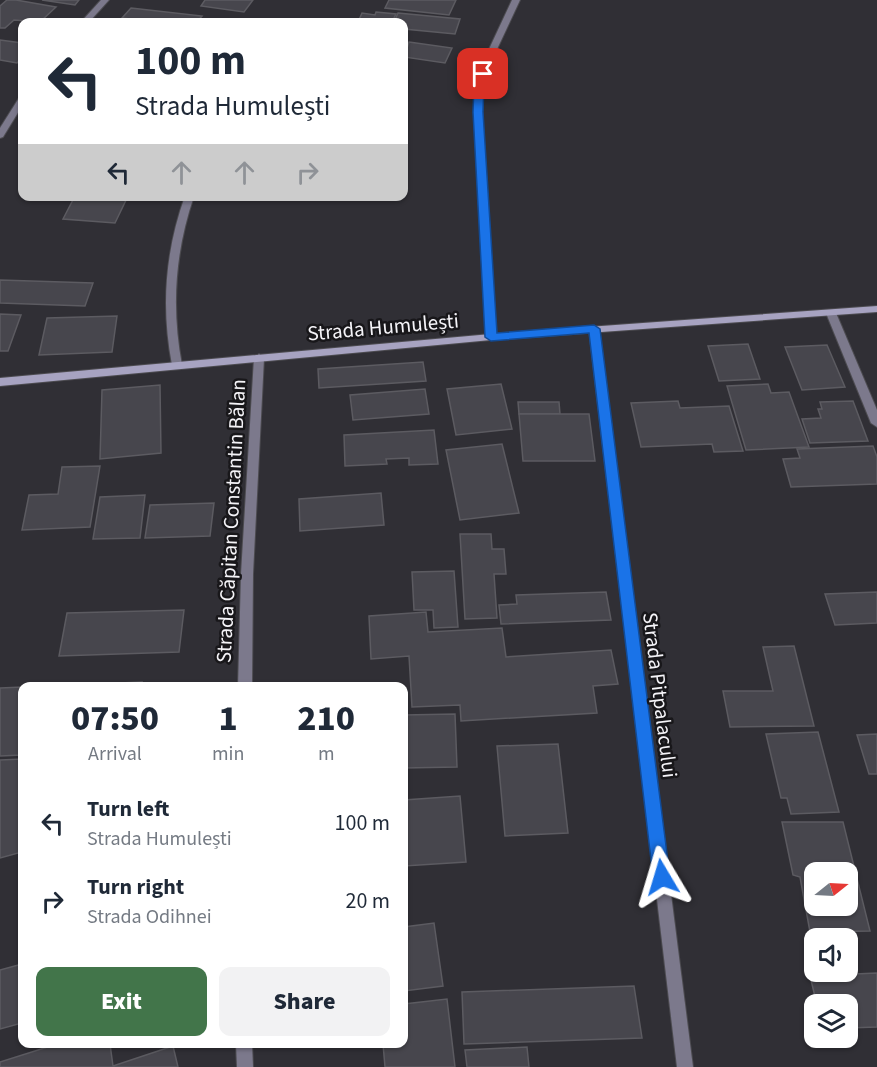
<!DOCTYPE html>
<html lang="en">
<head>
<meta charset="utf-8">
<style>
  body { margin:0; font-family:"Source Sans 3",sans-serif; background:#f2f2f3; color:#1f2937; height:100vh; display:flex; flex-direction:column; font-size:22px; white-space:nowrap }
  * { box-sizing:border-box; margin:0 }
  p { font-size:20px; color:#747a83 }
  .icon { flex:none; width:33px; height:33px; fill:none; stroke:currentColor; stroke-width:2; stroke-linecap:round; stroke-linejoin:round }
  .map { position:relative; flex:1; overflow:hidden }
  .details { position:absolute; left:18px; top:682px; width:390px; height:366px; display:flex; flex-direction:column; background:#fff; border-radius:12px; box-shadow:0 2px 4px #0004 }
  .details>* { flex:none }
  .banner { position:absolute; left:18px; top:18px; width:390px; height:183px; border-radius:12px; box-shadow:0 2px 4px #0004; background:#fff; color:#1f2937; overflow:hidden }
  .needle { width:39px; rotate:72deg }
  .fabs { position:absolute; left:804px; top:862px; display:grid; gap:12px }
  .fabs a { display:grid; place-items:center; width:54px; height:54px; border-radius:12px; background:#fff; box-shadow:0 2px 4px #0004; font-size:30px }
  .pin { position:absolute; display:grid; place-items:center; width:51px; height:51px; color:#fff; margin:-26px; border-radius:12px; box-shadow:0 3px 9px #0006 }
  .me { position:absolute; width:66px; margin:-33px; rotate:353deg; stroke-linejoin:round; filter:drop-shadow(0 0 4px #0008) }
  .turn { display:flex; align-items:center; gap:21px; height:126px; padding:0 18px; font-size:27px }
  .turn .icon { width:78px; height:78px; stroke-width:2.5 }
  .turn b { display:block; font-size:42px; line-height:51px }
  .lanes { display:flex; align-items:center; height:57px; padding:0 18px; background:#0003; justify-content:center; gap:30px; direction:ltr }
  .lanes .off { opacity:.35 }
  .eta { display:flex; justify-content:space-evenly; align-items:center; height:102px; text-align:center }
  .eta b { font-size:36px; font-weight:800; line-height:42px }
  .primary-button { display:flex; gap:12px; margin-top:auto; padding:12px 18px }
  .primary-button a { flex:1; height:69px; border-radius:12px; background:#42754a; color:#fff; font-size:24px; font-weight:800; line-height:69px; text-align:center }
  .primary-button a+a { background:#f2f2f3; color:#1f2937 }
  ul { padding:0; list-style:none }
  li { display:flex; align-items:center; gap:18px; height:78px; padding:0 18px }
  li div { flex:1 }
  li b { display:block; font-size:22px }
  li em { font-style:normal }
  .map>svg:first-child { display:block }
  .building { fill:#47464d; stroke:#5c5b61; stroke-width:1.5; fill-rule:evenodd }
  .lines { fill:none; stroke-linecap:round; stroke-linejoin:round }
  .street-casing { stroke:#4c4b50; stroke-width:2 }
  .secondary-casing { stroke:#4c4b50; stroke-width:2 }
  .street { fill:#7c798c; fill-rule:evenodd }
  .secondary { fill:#a7a3c1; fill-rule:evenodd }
  .route { fill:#1a73e8; stroke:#114b97; stroke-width:1.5 }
  .labels { text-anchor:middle; stroke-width:5; stroke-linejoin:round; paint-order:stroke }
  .street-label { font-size:21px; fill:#f5f4f8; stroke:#18171a }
</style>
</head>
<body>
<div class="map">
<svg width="877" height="1067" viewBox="0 0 877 1067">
  <rect width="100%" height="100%" fill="#302f35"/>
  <g class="building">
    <path d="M 7,0 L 16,0 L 56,7 L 40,22 L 14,20 L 5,28 L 0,28 L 0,6 Z"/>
    <path d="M 42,0 L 79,0 L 75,5 Z"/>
    <path d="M 205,0 L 253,0 L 244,12 L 201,6 Z"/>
    <path d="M 389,0 L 456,0 L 449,15 L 385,8 Z"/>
    <path d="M 131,8 L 202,16 L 197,22 L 156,22 L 122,18 Z"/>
    <path d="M 376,12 L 396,14 L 392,22 L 358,22 L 362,13 L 375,15 Z"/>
    <path d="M 398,13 L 460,19 L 455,34 L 404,29 L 404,22 L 394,22 Z"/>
    <path d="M 0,40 L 22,43 L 22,58 L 17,63 L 0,60 Z"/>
    <path d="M 409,42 L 452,48 L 445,63 L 404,57 Z"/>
    <path d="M 75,196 L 128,196 L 115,223 L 63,219 Z"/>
    <path d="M 0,280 L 93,283 L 85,306 L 0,303 Z"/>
    <path d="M 0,314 L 21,315 L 8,351 L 0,351 Z"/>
    <path d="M 117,316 L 112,352 L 39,355 L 47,318 Z"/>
    <path d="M 748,344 L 760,379 L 719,381 L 708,346 Z"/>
    <path d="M 827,345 L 845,387 L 802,390 L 785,347 Z"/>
    <path d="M 423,362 L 426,381 L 319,388 L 318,369 Z"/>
    <path d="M 501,384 L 512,429 L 456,435 L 447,389 Z"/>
    <path d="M 768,384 L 771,393 L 789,392 L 809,447 L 746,450 L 727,386 Z"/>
    <path d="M 160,385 L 161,453 L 100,459 L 102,390 Z"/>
    <path d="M 425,389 L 429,414 L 353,420 L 350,395 Z"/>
    <path d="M 678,401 L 680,408 L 729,406 L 743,451 L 714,452 L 712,444 L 641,447 L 631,403 Z"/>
    <path d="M 853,401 L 868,441 L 810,443 L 802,419 L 821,418 L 818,409 L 822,409 L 820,402 Z"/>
    <path d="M 518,402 L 559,402 L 560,414 L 519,414 Z"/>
    <path d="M 519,414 L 589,414 L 595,461 L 523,461 Z"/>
    <path d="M 434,430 L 438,464 L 409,465 L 409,458 L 386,459 L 387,464 L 345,466 L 344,435 Z"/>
    <path d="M 502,444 L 519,513 L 460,520 L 446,450 Z"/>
    <path d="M 873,446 L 877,457 L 877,484 L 791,487 L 783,459 L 800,458 L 797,449 Z"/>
    <path d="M 100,466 L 90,527 L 22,530 L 29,495 L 58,494 L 62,467 Z"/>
    <path d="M 381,493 L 384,525 L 300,531 L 299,499 Z"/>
    <path d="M 145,495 L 140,538 L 93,539 L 100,497 Z"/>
    <path d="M 214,503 L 210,536 L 145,538 L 150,505 Z"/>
    <path d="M 460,534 L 491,534 L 492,549 L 504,549 L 506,574 L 494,574 L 497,618 L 465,619 Z"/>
    <path d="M 454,571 L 458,627 L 434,628 L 433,610 L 414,610 L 412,572 Z"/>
    <path d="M 606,592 L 611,620 L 501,624 L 499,605 L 517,604 L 516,595 Z"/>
    <path d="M 877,592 L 877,623 L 835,625 L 825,594 Z"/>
    <path d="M 184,610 L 179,652 L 59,656 L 67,613 Z"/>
    <path d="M 426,612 L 428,632 L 502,628 L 506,657 L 611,650 L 618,684 L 593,686 L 597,713 L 461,721 L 460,705 L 412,707 L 409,656 L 371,659 L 369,616 Z"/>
    <path d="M 794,646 L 814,726 L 730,727 L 723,691 L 773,691 L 763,647 Z"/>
    <path d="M 142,682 L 141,687 L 23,687 Z"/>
    <path d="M 22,687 L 22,755 L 0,756 L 0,688 Z"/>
    <path d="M 455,714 L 457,767 L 404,768 L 404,715 Z"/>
    <path d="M 818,732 L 839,812 L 791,814 L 787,798 L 781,798 L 766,734 Z"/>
    <path d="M 877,734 L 877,774 L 869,774 L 857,735 Z"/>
    <path d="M 558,744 L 568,833 L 505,836 L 497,746 Z"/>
    <path d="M 22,759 L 22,852 L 0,858 L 0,760 Z"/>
    <path d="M 460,796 L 466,862 L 404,866 L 404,800 Z"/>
    <path d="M 782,822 L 843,822 L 870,931 L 810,932 L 800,877 L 793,875 ZM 814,873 L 848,873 L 848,906 L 814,906 Z"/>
    <path d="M 434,923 L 443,986 L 404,991 L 404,927 Z"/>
    <path d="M 22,964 L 22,1023 L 0,1029 L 0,970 Z"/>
    <path d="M 877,973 L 877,1027 L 848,1028 L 848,1005 L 817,1005 L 810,976 Z"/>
    <path d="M 634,986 L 642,1038 L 464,1044 L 462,992 Z"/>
    <path d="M 447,999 L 455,1067 L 385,1067 L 383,1044 L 404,1044 L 404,1004 Z"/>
    <path d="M 57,1044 L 110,1044 L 113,1066 L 173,1046 L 178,1067 L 0,1067 L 0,1062 Z"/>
    <path d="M 527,1047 L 529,1067 L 467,1067 L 465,1050 Z"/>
  </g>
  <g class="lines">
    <defs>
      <g id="street">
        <path d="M 101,0 L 109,0 L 89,22 L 81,22 Z"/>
        <path d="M 512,0 L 520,0 L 491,62 L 483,85 L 482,112 L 496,337 L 491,340 L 486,337 L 474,112 L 475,85 L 483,62 Z"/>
        <path d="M 19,98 L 22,98 L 22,106 L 3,137 L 0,138 L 0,128 Z"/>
        <path d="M 185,196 L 194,196 C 175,252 171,307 182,365 L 177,369 L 172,365 C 161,307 165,252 185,196 Z"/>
        <path d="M 831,310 L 836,313 L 877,410 L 877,427 L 871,423 L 826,313 Z"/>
        <path d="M 594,326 L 599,329 L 693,1067 L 677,1067 L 589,329 Z"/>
        <path d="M 259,354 L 264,358 L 253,574 L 252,687 L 238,687 L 241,574 L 254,358 Z"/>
        <path d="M 236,1044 L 252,1044 L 253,1067 L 237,1067 Z"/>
      </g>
      <path id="secondary" d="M 877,306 L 877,312 L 491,340 L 0,386 L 0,378 L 491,334 Z"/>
    </defs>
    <use href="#street" class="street-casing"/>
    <use href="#secondary" class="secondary-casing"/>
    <use href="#street" class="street"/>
    <use href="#secondary" class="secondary"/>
  </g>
  <path class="route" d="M 483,71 L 488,74 L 484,85 L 483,112 L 497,333 L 594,325 L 600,329 L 670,877 L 667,883 L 662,885 L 656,883 L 653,877 L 589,333 L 491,341 L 485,337 L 473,112 L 474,85 L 478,74 Z"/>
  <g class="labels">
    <g class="street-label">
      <text transform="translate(383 327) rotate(-5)" y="7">Strada Humulești</text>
      <text transform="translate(231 521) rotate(-87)" y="7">Strada Căpitan Constantin Bălan</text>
      <text transform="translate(660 695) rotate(83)" y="7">Strada Pitpalacului</text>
    </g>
  </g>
</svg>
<div class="fabs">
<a><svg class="needle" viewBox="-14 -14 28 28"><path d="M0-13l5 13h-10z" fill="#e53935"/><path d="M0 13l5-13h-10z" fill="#747a83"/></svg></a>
<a><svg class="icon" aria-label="sound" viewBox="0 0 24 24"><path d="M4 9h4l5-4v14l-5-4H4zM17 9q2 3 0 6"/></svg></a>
<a><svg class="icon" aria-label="layers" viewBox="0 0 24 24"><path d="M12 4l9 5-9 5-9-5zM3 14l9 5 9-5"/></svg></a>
</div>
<div class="pin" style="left:483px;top:74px;background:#d93025"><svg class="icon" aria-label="arrive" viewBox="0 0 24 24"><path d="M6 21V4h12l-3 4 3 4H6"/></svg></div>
<svg class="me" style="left:662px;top:877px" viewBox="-20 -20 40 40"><path d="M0-17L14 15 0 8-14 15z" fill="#1a73e8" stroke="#fff" stroke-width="4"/></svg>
<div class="banner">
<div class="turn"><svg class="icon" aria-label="left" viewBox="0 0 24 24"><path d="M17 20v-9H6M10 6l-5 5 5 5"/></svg><div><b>100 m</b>Strada Humulești</div></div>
<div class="lanes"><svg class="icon" aria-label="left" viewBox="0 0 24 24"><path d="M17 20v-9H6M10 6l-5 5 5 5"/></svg><svg class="icon off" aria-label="ahead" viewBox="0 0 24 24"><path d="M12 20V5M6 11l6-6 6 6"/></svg><svg class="icon off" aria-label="ahead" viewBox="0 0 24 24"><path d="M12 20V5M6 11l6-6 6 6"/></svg><svg class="icon off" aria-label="right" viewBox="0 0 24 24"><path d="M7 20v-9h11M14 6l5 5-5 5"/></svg></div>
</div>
<section class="details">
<div class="eta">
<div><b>07:50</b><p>Arrival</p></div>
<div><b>1</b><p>min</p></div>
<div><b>210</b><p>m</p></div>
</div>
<ul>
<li><svg class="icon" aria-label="left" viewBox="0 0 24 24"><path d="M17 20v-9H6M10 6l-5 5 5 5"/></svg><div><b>Turn left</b><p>Strada Humulești</p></div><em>100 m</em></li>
<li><svg class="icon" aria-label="right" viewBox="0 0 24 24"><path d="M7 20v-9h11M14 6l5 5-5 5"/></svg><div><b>Turn right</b><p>Strada Odihnei</p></div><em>20 m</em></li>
</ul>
<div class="primary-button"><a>Exit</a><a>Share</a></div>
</section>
</div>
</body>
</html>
